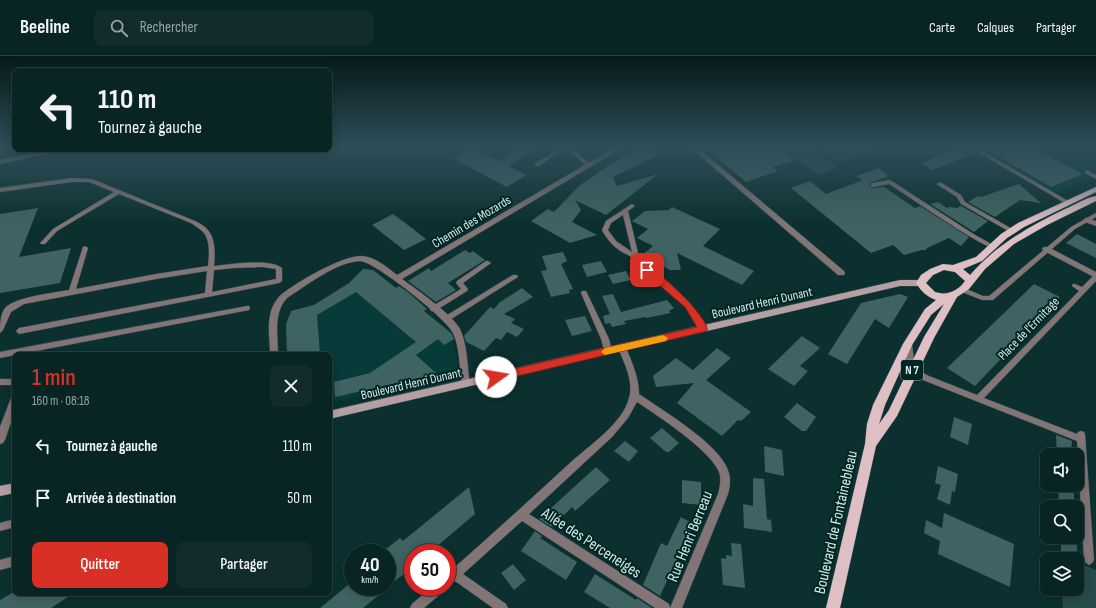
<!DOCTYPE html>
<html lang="fr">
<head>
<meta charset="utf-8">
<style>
  body { margin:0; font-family:"Sofia Sans Condensed",sans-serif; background:#112c2b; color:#f1f3f6; height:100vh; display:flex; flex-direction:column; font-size:15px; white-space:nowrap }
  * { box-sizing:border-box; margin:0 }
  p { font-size:13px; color:#98a4a6 }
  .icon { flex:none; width:22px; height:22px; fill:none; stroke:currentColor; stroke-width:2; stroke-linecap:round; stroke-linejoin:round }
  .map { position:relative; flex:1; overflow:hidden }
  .drawer { position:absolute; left:12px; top:296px; width:320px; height:244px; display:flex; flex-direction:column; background:#082423; border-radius:8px; box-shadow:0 2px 10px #0003,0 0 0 1px #294141 }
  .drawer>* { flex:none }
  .guide { position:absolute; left:12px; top:12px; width:320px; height:84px; border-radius:8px; box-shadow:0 2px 10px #0003,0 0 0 1px #294141; background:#082423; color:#f1f3f6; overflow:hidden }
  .controls { position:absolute; left:1040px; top:392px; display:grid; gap:8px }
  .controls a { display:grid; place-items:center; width:44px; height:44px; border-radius:8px; background:#082423; box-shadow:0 2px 10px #0003,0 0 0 1px #294141; font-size:20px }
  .speed { position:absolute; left:344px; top:488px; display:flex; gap:8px; font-size:20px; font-weight:700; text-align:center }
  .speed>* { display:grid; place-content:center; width:52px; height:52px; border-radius:50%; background:#082423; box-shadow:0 2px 10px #0003,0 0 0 1px #294141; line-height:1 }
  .speed small { font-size:10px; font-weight:400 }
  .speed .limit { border:6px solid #d22; background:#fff; color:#111 }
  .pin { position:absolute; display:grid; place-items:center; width:34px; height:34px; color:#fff; margin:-17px; border-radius:8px; box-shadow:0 2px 6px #0006 }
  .me { position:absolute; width:44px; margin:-22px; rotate:77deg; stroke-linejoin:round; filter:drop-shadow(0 0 3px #0008) }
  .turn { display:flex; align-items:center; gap:14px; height:84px; padding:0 20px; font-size:18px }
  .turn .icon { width:52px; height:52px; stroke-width:2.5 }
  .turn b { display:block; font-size:28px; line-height:34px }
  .round { display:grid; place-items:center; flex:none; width:42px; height:42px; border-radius:8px; background:#112c2b }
  .head { display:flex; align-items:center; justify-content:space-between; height:68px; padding:0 20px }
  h1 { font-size:24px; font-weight:600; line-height:30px; color:#d93025 }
  .button { display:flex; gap:8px; margin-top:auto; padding:8px 20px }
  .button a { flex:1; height:46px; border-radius:8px; background:#d93025; color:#fff; font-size:16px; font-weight:600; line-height:46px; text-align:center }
  .button a+a { background:#112c2b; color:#f1f3f6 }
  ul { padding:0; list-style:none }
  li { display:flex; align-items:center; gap:12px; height:52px; padding:0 20px }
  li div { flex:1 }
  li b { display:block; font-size:15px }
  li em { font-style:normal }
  header { display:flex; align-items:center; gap:24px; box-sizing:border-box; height:56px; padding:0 20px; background:#082423; border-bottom:1px solid #294141 }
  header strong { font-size:19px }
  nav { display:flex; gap:22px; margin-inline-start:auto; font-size:14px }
  .search { width:280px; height:36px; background:#112c2b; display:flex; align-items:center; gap:10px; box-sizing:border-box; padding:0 14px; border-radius:8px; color:#98a4a6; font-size:15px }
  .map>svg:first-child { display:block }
  .built { fill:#063b3a }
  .green { fill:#274b4a }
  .building { fill:#3f6362 }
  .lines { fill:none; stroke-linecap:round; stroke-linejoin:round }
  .lane-casing { stroke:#2b4e4d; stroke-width:1 }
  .street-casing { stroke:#2b4e4d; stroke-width:1 }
  .secondary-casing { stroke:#2b4e4d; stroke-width:1 }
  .primary-casing { stroke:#2b4e4d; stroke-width:1 }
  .lane { fill:#837476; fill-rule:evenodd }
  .street { fill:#837476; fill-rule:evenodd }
  .secondary { fill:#b69fa2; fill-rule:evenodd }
  .primary { fill:#dec0c4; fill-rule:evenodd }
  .route { fill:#d93025; stroke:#8d1f18 }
  .slow { fill:#f59e0b }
  .labels { text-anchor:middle; stroke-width:4; stroke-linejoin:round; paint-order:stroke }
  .shield { fill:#012625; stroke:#96afae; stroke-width:1 }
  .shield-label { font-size:12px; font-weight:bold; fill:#d6eae9 }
  .street-label { font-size:13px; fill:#d6eae9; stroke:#012625 }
  .near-street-label { font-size:16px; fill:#d6eae9; stroke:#012625 }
</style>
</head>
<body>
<header>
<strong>Beeline</strong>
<div class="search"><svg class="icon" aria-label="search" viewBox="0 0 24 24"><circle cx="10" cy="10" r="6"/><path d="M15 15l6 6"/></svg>Rechercher</div>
<nav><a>Carte</a><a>Calques</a><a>Partager</a></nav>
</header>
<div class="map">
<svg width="1096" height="552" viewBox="0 0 1096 552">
  <rect width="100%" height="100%" fill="#0b302f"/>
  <g class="built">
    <path d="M 978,92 L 1096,92 L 1096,120 L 1055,137 Z"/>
    <path d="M 363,213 L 373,214 L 451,277 L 459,317 L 329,347 L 329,299 L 287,299 L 287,263 L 292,254 L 317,248 L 349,227 Z"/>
  </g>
  <g class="green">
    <path d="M 784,92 L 811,92 L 839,112 L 818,119 Z"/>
    <path d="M 820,92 L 883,92 L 839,106 Z"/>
    <path d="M 1077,506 L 1096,514 L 1096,552 L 1063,552 L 1062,533 L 1077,533 Z"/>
  </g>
  <g class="building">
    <path d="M 472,92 L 499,105 L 519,92 L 537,92 L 509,110 L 526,119 L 507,131 L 454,103 Z"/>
    <path d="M 641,92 L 651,92 L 660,98 L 613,121 L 617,130 L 658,118 L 606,159 L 575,144 L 581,154 L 572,166 L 597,179 L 570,187 L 531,165 L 548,153 L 554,156 L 580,129 L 615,105 Z"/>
    <path d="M 706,92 L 780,92 L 796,104 L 773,111 L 778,115 L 746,126 Z"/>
    <path d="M 959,92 L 970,92 L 976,97 L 932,114 L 921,107 Z"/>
    <path d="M 980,92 L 1035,92 L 1083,118 L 1051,131 L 986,93 L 984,94 Z"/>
    <path d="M 878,112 L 888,119 L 886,120 L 887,121 L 872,126 L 869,129 L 869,130 L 873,132 L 884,131 L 915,152 L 920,150 L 969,181 L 961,190 L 949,182 L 927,192 L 926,194 L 922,194 L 904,199 L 893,189 L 871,197 L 791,132 L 810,125 L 826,138 L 863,124 L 856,120 Z"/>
    <path d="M 1019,128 L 1041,147 L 1020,144 L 995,161 L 968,146 L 978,140 L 981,141 Z"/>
    <path d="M 938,146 L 947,152 L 950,151 L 957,152 L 961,150 L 988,165 L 974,176 L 930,148 Z"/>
    <path d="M 672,151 L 720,173 L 703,190 L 754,215 L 742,229 L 677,197 L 681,214 L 670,214 L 642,199 L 653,190 L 637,182 L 648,173 L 632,165 L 645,155 L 669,154 Z"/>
    <path d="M 38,152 L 19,201 L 71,192 L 60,227 L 0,237 L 0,158 Z"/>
    <path d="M 393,158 L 404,166 L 426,183 L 404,194 L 372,169 Z"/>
    <path d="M 1077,178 L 1096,188 L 1096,202 L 1066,187 Z"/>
    <path d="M 465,194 L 470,197 L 473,195 L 485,204 L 448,227 L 456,234 L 436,246 L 408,225 L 429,212 L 431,215 Z"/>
    <path d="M 563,196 L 567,205 L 561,208 L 573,233 L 569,234 L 570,237 L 551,241 L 541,215 L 547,214 L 542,200 Z"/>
    <path d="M 601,205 L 607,216 L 587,221 L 582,209 Z"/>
    <path d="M 363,213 L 373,214 L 396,232 L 399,230 L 409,237 L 427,253 L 424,255 L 451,277 L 454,283 L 444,289 L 438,283 L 416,299 L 437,318 L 335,341 L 334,326 L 370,317 L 416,286 L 356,236 L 317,259 L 320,299 L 287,299 L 286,268 L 291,255 L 314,249 L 349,227 Z"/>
    <path d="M 626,215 L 631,224 L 613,228 L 608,219 Z"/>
    <path d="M 1034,228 L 1060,241 L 975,330 L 947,312 Z"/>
    <path d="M 522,232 L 533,241 L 504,258 L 515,263 L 511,267 L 524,273 L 517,281 L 507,276 L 501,284 L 496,282 L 484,295 L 466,286 L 464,280 L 490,251 L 494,253 L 500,246 Z"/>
    <path d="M 613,238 L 621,256 L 667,244 L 674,252 L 669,255 L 671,257 L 646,262 L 645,261 L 624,265 L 626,268 L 612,271 L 610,267 L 605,268 L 603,260 L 610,258 L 602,240 Z"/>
    <path d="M 900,238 L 908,241 L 889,272 L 875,263 L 847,308 L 828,298 L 861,247 Z"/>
    <path d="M 585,260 L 592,275 L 572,280 L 565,264 Z"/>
    <path d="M 802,280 L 820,292 L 800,310 L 808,315 L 794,330 L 768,313 Z"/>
    <path d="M 717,292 L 731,302 L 706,324 L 751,356 L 741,365 L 738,364 L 722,380 L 677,347 L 694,327 L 656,331 L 653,320 L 676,302 L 693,314 Z"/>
    <path d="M 797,347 L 816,361 L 806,375 L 802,375 L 784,361 Z"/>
    <path d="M 954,361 L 972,368 L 968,389 L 950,381 Z"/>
    <path d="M 662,372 L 679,387 L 669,396 L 666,396 L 650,382 Z"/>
    <path d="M 1056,379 L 1072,385 L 1071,399 L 1057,399 Z"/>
    <path d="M 625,385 L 638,395 L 629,406 L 614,395 Z"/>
    <path d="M 764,390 L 782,394 L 784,420 L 765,416 Z"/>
    <path d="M 938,410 L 958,418 L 955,436 L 952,435 L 950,449 L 937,443 L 941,429 L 935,427 Z"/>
    <path d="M 596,411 L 610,424 L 575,455 L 572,451 L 552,471 L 539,463 Z"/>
    <path d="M 753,422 L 764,423 L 767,463 L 771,464 L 772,476 L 744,472 L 743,448 L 753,450 Z"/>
    <path d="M 682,424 L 701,426 L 701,449 L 682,447 Z"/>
    <path d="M 1058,429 L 1073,429 L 1075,451 L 1059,451 Z"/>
    <path d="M 469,431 L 475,458 L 429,497 L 413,497 L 413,511 L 387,531 L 388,497 L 381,497 L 400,482 L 403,485 Z"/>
    <path d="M 944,457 L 1014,488 L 1010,531 L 938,498 L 940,485 L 924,477 L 926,464 L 942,472 Z"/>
    <path d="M 681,461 L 693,468 L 660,540 L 643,529 L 661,487 L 667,490 Z"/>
    <path d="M 535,475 L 542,480 L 540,482 L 577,506 L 566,524 L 521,495 Z"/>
    <path d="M 1061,481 L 1076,481 L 1078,506 L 1077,503 L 1070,503 L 1061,499 Z"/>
    <path d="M 731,487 L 741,488 L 745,532 L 723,529 L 721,502 L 726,503 L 726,499 L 732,500 Z"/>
    <path d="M 513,508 L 526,524 L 514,534 L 501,517 Z"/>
    <path d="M 595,518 L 636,544 L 637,542 L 652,552 L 610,552 L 584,536 Z"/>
    <path d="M 353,525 L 353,531 L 389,531 L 363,552 L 320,552 Z"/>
    <path d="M 12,537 L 74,537 L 51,552 L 0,552 L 0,544 Z"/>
  </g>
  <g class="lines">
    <defs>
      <g id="lane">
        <path d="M 559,92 L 565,92 L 539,110 L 535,110 L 535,108 Z"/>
        <path d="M 567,92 L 572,92 L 591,109 L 591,111 L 587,111 Z"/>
        <path d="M 971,92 L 977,92 L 1070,146 L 1069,147 L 1065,147 Z"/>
        <path d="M 1087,114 L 1096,119 L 1096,123 L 1085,117 L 1085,115 Z"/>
        <path d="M 72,122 L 92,123 L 195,165 C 199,167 203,169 206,172 C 216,181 215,198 214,210 C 230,208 271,202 282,212 L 282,225 L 279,227 L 19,278 L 16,275 L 19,272 L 205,237 L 207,215 L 156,223 L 24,248 L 11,256 L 3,274 L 0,277 C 0,269 0,259 5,252 C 15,241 53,237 69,234 L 83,191 L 85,190 L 88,192 L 76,233 L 156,218 L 208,210 C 209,200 211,183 202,175 C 199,172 195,170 191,167 L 119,138 L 57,175 L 45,188 L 41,188 L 40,187 L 41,186 L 53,173 L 114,136 L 89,126 L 72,126 L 0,136 L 0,132 ZM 263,211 L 276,213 L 276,223 L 212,236 L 214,214 L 234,212 Z"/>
        <path d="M 890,124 L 975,179 L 995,190 L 996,191 L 995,192 C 985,194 904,137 889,128 L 873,131 L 870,129 L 873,127 Z"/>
        <path d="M 940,126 L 961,139 L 965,146 L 1014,174 L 1015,175 L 1014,176 L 1010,176 L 961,148 L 957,141 L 938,129 L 937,128 Z"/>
        <path d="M 632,148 L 635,150 L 628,155 L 639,201 L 642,206 L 690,247 L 706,271 L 707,273 L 706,275 L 702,275 L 686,251 L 637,209 C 632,199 628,200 619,194 C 612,189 606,182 602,174 L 606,165 ZM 623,159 L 632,196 L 616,185 L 608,174 L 611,167 Z"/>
        <path d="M 1096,157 L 1096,161 L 1075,173 L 993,244 L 982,244 L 962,236 L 961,234 L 964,232 L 983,240 L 989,240 L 1071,171 Z"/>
        <path d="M 486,205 L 488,205 L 491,207 L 463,227 L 468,233 L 467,235 L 435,255 L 431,255 L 430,253 L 431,251 L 461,233 L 456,227 L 457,225 Z"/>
        <path d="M 513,219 L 517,219 L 518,221 L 448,265 L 444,265 L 443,263 L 444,261 Z"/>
        <path d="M 1094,219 L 1096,219 L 1096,225 L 984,342 L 1077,378 L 1078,376 L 1081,375 L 1084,376 L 1085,378 L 1094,504 L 1092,507 L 1089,509 L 1086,507 L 1084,504 L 1077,385 L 923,324 L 909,317 L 904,288 L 905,286 L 911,286 L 912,288 L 915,313 L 929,320 L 977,339 L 1079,235 L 1072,230 L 1073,228 L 1075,228 L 1082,231 Z"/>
        <path d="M 582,235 L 586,235 L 587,237 L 609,283 L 612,295 L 611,297 L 605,297 L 601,283 L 581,237 Z"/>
        <path d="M 247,250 L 249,250 L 250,252 L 249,254 L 0,302 L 0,296 Z"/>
        <path d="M 15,463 L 15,471 L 0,475 L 0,467 Z"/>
        <path d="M 15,500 L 15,510 L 0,514 L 0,504 Z"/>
      </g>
      <g id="street">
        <path d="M 614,92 L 622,92 L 402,223 C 416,233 452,258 460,273 C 468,290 467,311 470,328 L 469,330 L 466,331 L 463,330 L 462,328 C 459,311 460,292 453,277 C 447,263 374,205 360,205 C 336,206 306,230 287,242 C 273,257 278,280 278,299 L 270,299 C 270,283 266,265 273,250 C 275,246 278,241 282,238 C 297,226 343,199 362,200 C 375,201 387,211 397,219 Z"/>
        <path d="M 691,92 L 698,92 L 844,215 L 845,217 L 844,219 L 838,219 Z"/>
        <path d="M 53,93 L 64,93 L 61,95 L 0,108 L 0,104 Z"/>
        <path d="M 1085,162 L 1087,162 L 1096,165 L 1096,170 L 1085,166 Z"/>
        <path d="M 1044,191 L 1048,191 L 1096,216 L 1096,222 L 1044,195 L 1042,193 Z"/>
        <path d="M 622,289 L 625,290 L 626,292 C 632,306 639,322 639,338 C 662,354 712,384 725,408 C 731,418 731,427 728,438 L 682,552 L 655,552 L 522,465 L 463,518 L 506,548 L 508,552 L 493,552 L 455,525 L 447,530 L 447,518 C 489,481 530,444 571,406 C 590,389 623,367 629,342 C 634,326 624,306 618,292 L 619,290 ZM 637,346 C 658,360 707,392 718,414 C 722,421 720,430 718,438 L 670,552 L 669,548 L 529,458 L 612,381 L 628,362 Z"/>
        <rect x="0" y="323" width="15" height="6"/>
        <path d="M 15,338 L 15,354 L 5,384 L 3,387 L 0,388 L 0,371 L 11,342 L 12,339 Z"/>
        <path d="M 432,531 L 445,531 L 444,535 L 424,552 L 410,552 L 412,548 Z"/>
      </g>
      <g id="secondary">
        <path d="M 900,224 L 921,224 L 925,227 L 921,230 L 900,230 L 329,363 L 329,355 Z"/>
        <path d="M 15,427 L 15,437 L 0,440 L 0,430 Z"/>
      </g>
      <path id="primary" d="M 1096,131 L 1096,136 L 1024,171 L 1007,182 L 982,205 L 963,213 L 970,219 C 996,189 1030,170 1065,153 C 1075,149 1085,142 1096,140 L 1096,145 L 1047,169 L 1014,188 L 985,213 L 969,233 L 957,241 L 934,282 L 897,360 L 876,390 L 840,552 L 826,552 L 865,388 L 867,368 L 873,349 L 903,288 L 925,253 L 936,244 C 926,240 922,236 916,227 L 921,219 L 930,213 L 943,208 L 953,209 L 976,201 L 1001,178 L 1018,167 ZM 944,214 L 955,216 L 965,225 C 958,235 947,240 935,236 L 926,227 L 933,219 ZM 944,248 L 924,281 L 889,354 L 879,368 L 885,349 L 912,289 L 931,259 Z"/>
    </defs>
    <use href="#lane" class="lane-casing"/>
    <use href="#street" class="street-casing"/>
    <use href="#secondary" class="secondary-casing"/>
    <use href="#primary" class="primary-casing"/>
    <use href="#lane" class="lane"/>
    <use href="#street" class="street"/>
    <use href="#secondary" class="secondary"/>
    <use href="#primary" class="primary"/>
  </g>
  <linearGradient id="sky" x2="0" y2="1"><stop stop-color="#061a1a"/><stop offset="0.54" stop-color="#2e4e58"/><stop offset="1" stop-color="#2e4e58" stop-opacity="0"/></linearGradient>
  <rect width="1096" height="169" fill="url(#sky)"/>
  <path class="route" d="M 647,211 C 659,214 711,264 707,275 L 496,325 L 493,324 L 491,321 L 496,317 L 697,271 L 685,251 L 644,216 L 643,214 Z"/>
  <path class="slow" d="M 663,279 L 668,282 L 666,285 L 605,299 L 601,296 L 605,292 Z"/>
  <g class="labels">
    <rect class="shield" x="901" y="304" width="22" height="20" rx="3"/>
    <g class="shield-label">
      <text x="912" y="318">N 7</text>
    </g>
    <g class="street-label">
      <text transform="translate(471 165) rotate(-31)" y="5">Chemin des Mozards</text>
      <text transform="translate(762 246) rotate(-13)" y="5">Boulevard Henri Dunant</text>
      <text transform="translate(1028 272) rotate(-46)" y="5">Place de l'Ermitage</text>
      <text transform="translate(411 327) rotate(-13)" y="5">Boulevard Henri Dunant</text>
    </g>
    <g class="near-street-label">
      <text transform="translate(835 466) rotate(-77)" y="6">Boulevard de Fontainebleau</text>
      <text transform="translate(689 480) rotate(-68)" y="6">Rue Henri Berreau</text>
      <text transform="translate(592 486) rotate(33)" y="6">Allée des Perceneiges</text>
    </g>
  </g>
</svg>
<div class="controls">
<a><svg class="icon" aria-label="sound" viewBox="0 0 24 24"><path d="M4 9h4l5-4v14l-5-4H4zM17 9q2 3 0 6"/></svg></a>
<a><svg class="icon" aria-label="search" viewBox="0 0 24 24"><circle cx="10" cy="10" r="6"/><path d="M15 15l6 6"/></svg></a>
<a><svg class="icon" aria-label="layers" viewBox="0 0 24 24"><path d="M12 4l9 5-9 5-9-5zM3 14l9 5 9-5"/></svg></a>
</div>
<div class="speed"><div>40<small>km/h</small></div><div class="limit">50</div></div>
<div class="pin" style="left:647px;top:214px;background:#d93025"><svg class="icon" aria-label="arrive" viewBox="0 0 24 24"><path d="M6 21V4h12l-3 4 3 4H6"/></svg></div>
<svg class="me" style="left:496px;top:321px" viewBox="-20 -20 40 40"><circle r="19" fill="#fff"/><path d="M0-13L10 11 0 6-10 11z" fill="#d93025"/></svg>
<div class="guide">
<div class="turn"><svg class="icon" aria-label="left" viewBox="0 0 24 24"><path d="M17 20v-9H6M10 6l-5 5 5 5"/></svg><div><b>110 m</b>Tournez à gauche</div></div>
</div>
<section class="drawer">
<div class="head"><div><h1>1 min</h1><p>160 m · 08:18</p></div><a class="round"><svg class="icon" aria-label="close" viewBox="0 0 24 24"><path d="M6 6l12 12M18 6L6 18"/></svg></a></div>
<ul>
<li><svg class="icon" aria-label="left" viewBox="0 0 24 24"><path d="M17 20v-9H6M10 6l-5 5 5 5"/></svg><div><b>Tournez à gauche</b></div><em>110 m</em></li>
<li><svg class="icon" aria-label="arrive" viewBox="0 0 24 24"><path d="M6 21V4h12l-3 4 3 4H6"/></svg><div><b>Arrivée à destination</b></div><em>50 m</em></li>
</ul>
<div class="button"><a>Quitter</a><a>Partager</a></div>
</section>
</div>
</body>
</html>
